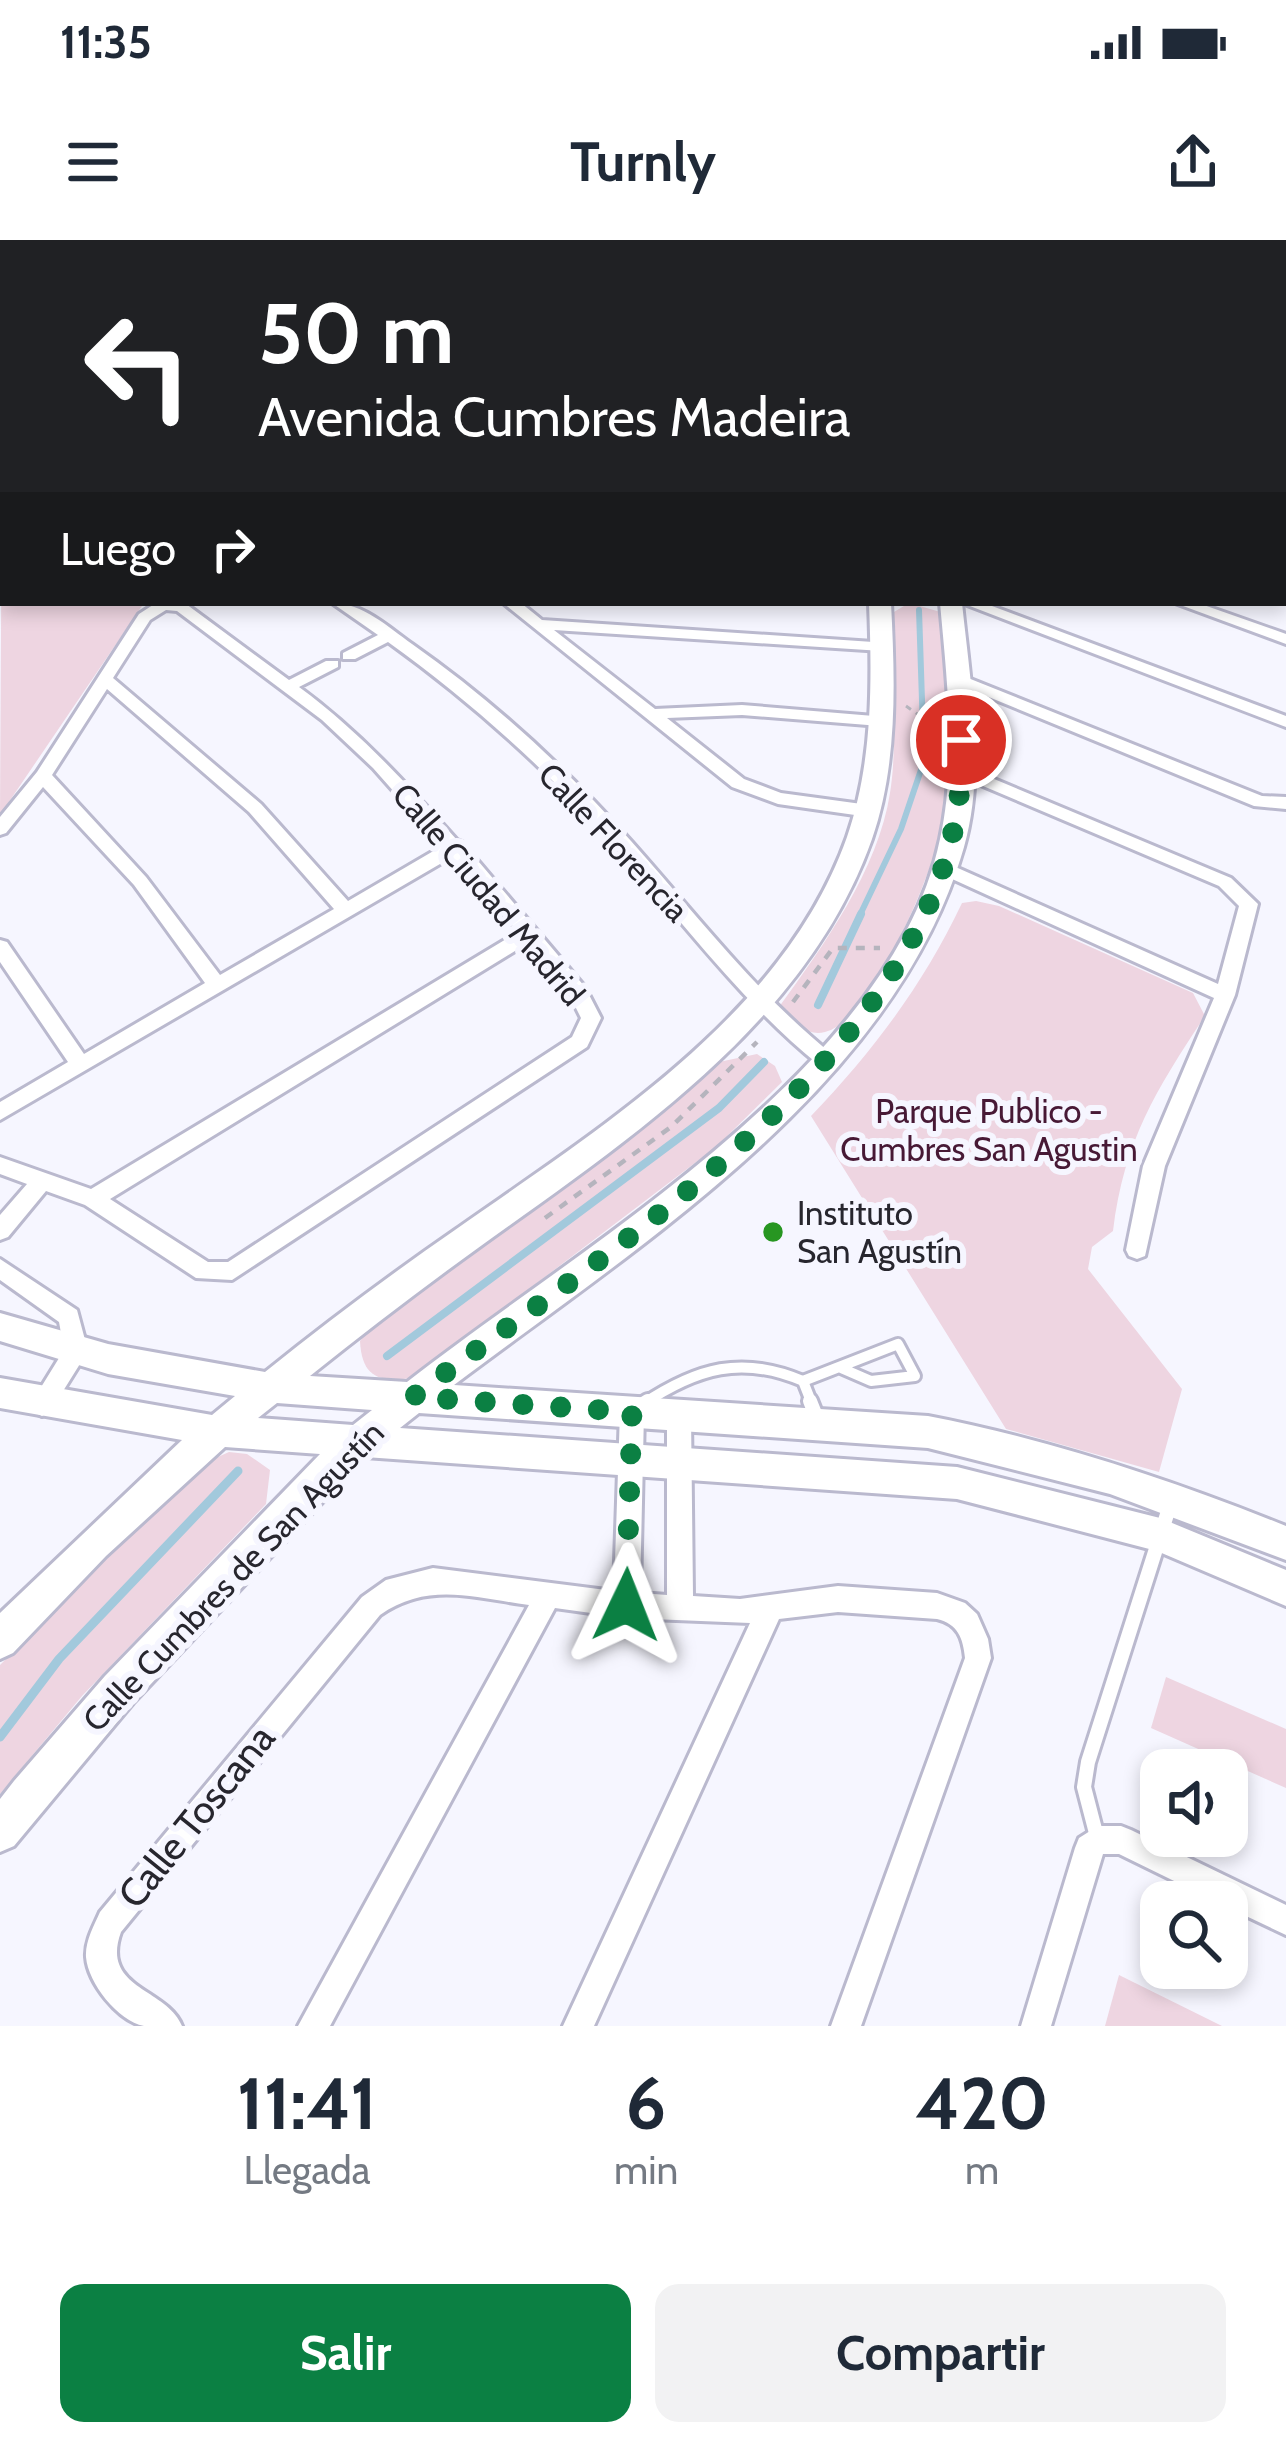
<!DOCTYPE html>
<html lang="es">
<head>
<meta charset="utf-8">
<style>
  body { margin:0; font-family:Cabin,sans-serif; background:#f2f2f3; color:#1f2937; height:100vh; display:flex; flex-direction:column; font-size:45px; white-space:nowrap }
  * { box-sizing:border-box; margin:0 }
  p { font-size:39px; color:#747a83 }
  .icon { flex:none; width:66px; height:66px; fill:none; stroke:currentColor; stroke-width:2; stroke-linecap:round; stroke-linejoin:round }
  .map { position:relative; height:1786px; overflow:hidden }
  .sheet { display:flex; flex-direction:column; background:#fff; flex:1 }
  .sheet>* { flex:none }
  .top-card { position:absolute; left:0px; top:0px; width:1287px; height:366px; box-shadow:0 6px 18px #0003; background:#202124; color:#fff; overflow:hidden }
  .tools { position:absolute; left:1140px; top:1509px; display:grid; gap:24px }
  .tools a { display:grid; place-items:center; width:108px; height:108px; border-radius:24px; background:#fff; box-shadow:0 6px 18px #0003; font-size:60px }
  .pin { position:absolute; display:grid; place-items:center; width:102px; height:102px; color:#fff; margin:-51px; border:6px solid #fff; border-radius:50%; box-shadow:0 3px 12px #0007 }
  .me { position:absolute; width:132px; margin:-66px; rotate:2deg; stroke-linejoin:round; filter:drop-shadow(0 0 9px #0008) }
  .turn { display:flex; align-items:center; gap:42px; height:252px; padding:0 60px; font-size:54px }
  .turn .icon { width:156px; height:156px; stroke-width:2.5 }
  .turn b { display:block; font-size:84px; line-height:102px }
  .then { display:flex; align-items:center; height:114px; padding:0 60px; background:#0003; gap:24px; font-size:45px }
  .eta { display:flex; justify-content:space-evenly; align-items:center; height:204px; text-align:center }
  .eta b { font-size:72px; font-weight:800; line-height:84px }
  .cta { display:flex; gap:24px; margin-top:auto; padding:24px 60px }
  .cta a { flex:1; height:138px; border-radius:24px; background:#0b8043; color:#fff; font-size:48px; font-weight:800; line-height:138px; text-align:center }
  .cta a+a { background:#f2f2f3; color:#1f2937 }
  .status { display:flex; justify-content:space-between; align-items:center; height:84px; padding:0 60px; background:#fff; direction:ltr }
  .status svg { height:33px; fill:currentColor }
  header { display:flex; justify-content:space-between; align-items:center; height:156px; padding:0 60px; background:#fff; font-size:54px; font-weight:800 }
  .map>svg:first-child { display:block }
  .green { fill:#eed5e1 }
  .lines { fill:none; stroke-linecap:round; stroke-linejoin:round }
  .stream-far2 { stroke:#a2c9dc; stroke-width:6 }
  .stream-far1 { stroke:#a2c9dc; stroke-width:8 }
  .stream { stroke:#a2c9dc; stroke-width:9 }
  .lane-far1-casing { stroke:#bab9ce; stroke-width:16 }
  .lane-casing { stroke:#bab9ce; stroke-width:20 }
  .street-casing { stroke:#bab9ce; stroke-width:6 }
  .secondary-casing { stroke:#bab9ce; stroke-width:6 }
  .path-far1 { stroke:#b5b4bd; stroke-width:3; stroke-dasharray:6 6; stroke-linecap:butt }
  .path { stroke:#b5b4bd; stroke-width:4.5; stroke-dasharray:9 9; stroke-linecap:butt }
  .lane-far1 { stroke:#fff; stroke-width:10 }
  .lane { stroke:#fff; stroke-width:14 }
  .street { fill:#fff; fill-rule:evenodd }
  .secondary { fill:#fff; fill-rule:evenodd }
  .route { stroke:#0b8043; stroke-width:21; stroke-dasharray:0 37.8 }
  .poi-dot { fill:#279621; stroke:#f6f6ff; stroke-width:4.5 }
  .labels { text-anchor:middle; stroke-width:12; stroke-linejoin:round; paint-order:stroke }
  .street-label { font-size:33px; fill:#27262e; stroke:#f6f6ff }
  .park-label { font-size:33px; fill:#471935; stroke:#f6f6ff }
  .poi-label { font-size:33px; fill:#27262e; stroke:#f6f6ff; text-anchor:start }
  .near-street-label { font-size:39px; fill:#27262e; stroke:#f6f6ff }
</style>
</head>
<body>
<div class="status"><b>11:35</b><svg viewBox="0 0 49 12"><path d="M0 12V9h3v3zM5 12V6h3v6zM10 12V3h3v9zM15 12V0h3v12zM26 1h20v11H26zM47 4h2v5h-2z"/></svg></div>
<header><svg class="icon" aria-label="menu" viewBox="0 0 24 24"><path d="M4 6h16M4 12h16M4 18h16"/></svg>Turnly<svg class="icon" aria-label="share" viewBox="0 0 24 24"><path d="M12 15V3M7 8l5-5 5 5M5 13v7h14v-7"/></svg></header>
<div class="map">
<svg width="1286" height="1786" viewBox="0 0 1286 1786">
  <rect width="100%" height="100%" fill="#f6f6ff"/>
  <g class="green">
    <path d="M 55,0 L 535,0 L 49,3 Z"/>
    <path d="M 3,30 L 3,363 L 144,363 L 0,575 Z"/>
    <path d="M 909,363 L 944,373 C 948,437 958,506 947,569 C 939,617 875,780 825,792 C 805,797 792,780 779,767 C 824,705 878,630 890,553 C 899,497 890,432 889,375 Z"/>
    <path d="M 976,661 L 999,666 L 1193,753 L 1205,776 C 1156,850 1124,901 1113,991 L 1092,1007 L 1088,1029 L 1182,1149 L 1159,1232 L 1006,1189 L 811,876 C 874,810 923,745 962,663 Z"/>
    <path d="M 757,814 L 775,826 L 782,842 L 716,907 L 412,1138 C 379,1142 362,1138 360,1101 L 369,1090 L 719,822 Z"/>
    <path d="M 229,1212 L 247,1214 L 270,1230 L 266,1264 L 82,1456 L 0,1554 L 0,1425 L 200,1225 Z"/>
    <path d="M 1166,1437 L 1286,1489 L 1286,1548 L 1151,1488 Z"/>
    <path d="M 1119,1735 L 1222,1786 L 1105,1786 Z"/>
  </g>
  <g class="lines">
    <path class="stream-far2" d="M 859,677 L 901,589 L 924,521 L 919,370"/>
    <g class="stream-far1">
      <path d="M 818,765 L 861,674"/>
      <path d="M 387,1116 L 719,868 L 764,822"/>
    </g>
    <path class="stream" d="M 0,1497 L 59,1419 L 238,1231"/>
    <defs>
      <g id="lane-far1">
        <path d="M 803,1141 L 898,1104 L 915,1136 L 871,1141 L 841,1128"/>
        <path d="M 643,1164 C 697,1128 742,1115 803,1141 L 812,1164"/>
      </g>
      <g id="lane">
        <path d="M 810,1161 L 818,1181"/>
        <path d="M 640,1166 L 648,1161"/>
        <path d="M 1097,1597 L 1084,1547 L 1088,1522 L 1170,1265"/>
      </g>
      <g id="street">
        <rect x="1284" y="15" width="2" height="6"/>
        <path d="M 1284,55 L 1286,56 L 1286,64 L 1284,63 Z"/>
        <rect x="1284" y="100" width="2" height="8"/>
        <path d="M 1284,148 L 1286,149 L 1286,157 L 1284,156 Z"/>
        <rect x="1284" y="202" width="2" height="8"/>
        <rect x="1284" y="259" width="2" height="9"/>
        <rect x="1284" y="324" width="2" height="9"/>
        <path d="M 156,363 L 186,364 L 289,440 L 326,421 L 338,421 L 338,427 L 299,447 C 359,491 408,545 457,600 L 462,602 L 585,747 L 601,778 L 587,807 L 232,1040 L 196,1038 L 85,965 L 46,951 L 8,997 L 0,1000 L 0,975 L 27,944 L 0,934 L 0,917 L 91,949 L 518,692 L 452,617 L 0,880 L 0,862 L 68,822 L 0,722 L 0,700 L 7,702 L 84,814 L 205,743 L 134,645 L 43,547 L 6,593 L 0,595 L 0,577 L 37,532 L 139,374 ZM 166,370 L 177,371 L 322,480 L 373,528 L 442,606 L 348,661 L 261,564 L 113,438 L 150,380 ZM 107,449 L 249,572 L 334,669 L 220,735 L 146,637 L 52,535 ZM 528,703 L 570,756 L 581,778 L 572,797 L 228,1022 L 208,1022 L 110,959 Z"/>
        <path d="M 332,363 C 363,363 388,387 412,404 C 492,460 566,528 631,601 C 697,675 755,752 833,815 L 836,820 L 833,825 L 819,825 C 740,761 681,679 613,604 C 546,529 470,461 388,402 L 355,419 L 343,419 L 343,413 L 378,395 Z"/>
        <path d="M 503,363 L 521,363 L 542,380 L 888,403 L 890,406 L 882,411 L 554,390 L 655,469 L 742,465 L 886,477 L 886,485 L 880,486 L 742,475 L 667,478 L 744,539 L 781,553 L 869,565 L 878,571 L 869,577 L 778,564 L 732,547 Z"/>
        <path d="M 962,363 L 984,363 L 1286,476 L 1286,487 Z"/>
        <path d="M 1175,363 L 1198,363 L 1286,394 L 1286,404 Z"/>
        <path d="M 958,434 L 1262,556 L 1286,557 L 1286,569 L 1254,566 L 952,442 L 952,436 Z"/>
        <path d="M 963,526 L 1231,638 L 1258,664 L 1235,755 L 1165,926 L 1145,1016 L 1137,1019 L 1129,1016 L 1126,1010 L 1143,926 L 1214,758 L 939,633 L 936,629 L 945,623 L 951,625 L 1218,744 L 1239,666 L 1219,646 L 957,535 L 957,527 Z"/>
        <path d="M 0,1019 L 77,1070 L 88,1111 L 50,1172 L 42,1176 L 34,1172 L 30,1165 L 64,1110 L 59,1082 L 0,1040 Z"/>
        <path d="M 632,1161 L 640,1164 L 644,1172 L 640,1353 L 667,1355 L 667,1175 L 670,1167 L 679,1164 L 688,1167 L 691,1175 L 693,1356 L 740,1359 L 838,1346 L 937,1353 L 965,1363 L 977,1374 L 988,1399 L 991,1418 L 861,1786 L 831,1786 L 965,1418 C 963,1398 958,1384 937,1379 L 838,1372 L 779,1379 L 594,1786 L 563,1786 L 750,1383 L 627,1378 L 555,1368 L 330,1786 L 298,1786 L 529,1365 C 475,1358 428,1341 380,1375 L 121,1692 C 100,1749 167,1748 182,1786 C 171,1786 156,1786 144,1786 C 118,1781 88,1743 86,1717 C 85,1701 94,1686 100,1672 L 362,1357 L 386,1340 L 433,1328 L 614,1351 L 620,1172 L 624,1164 Z"/>
        <path d="M 1098,1586 L 1121,1586 L 1131,1590 L 1286,1665 L 1286,1695 L 1227,1667 L 1227,1662 L 1217,1662 L 1119,1614 L 1103,1614 L 1051,1786 L 1021,1786 L 1075,1608 L 1079,1598 Z"/>
      </g>
      <path id="secondary" d="M 869,363 L 891,363 C 895,441 898,524 872,599 C 807,783 628,900 478,1008 C 421,1049 365,1092 310,1136 L 407,1142 C 580,1006 892,829 940,599 C 957,522 947,441 940,363 L 962,363 C 970,441 986,530 964,607 C 896,845 641,1004 454,1145 L 928,1176 C 1052,1200 1169,1239 1286,1286 L 1286,1320 L 1110,1254 L 928,1208 L 419,1173 L 400,1188 L 957,1227 L 1160,1278 L 1286,1330 L 1286,1366 L 1157,1311 L 957,1259 L 365,1217 L 133,1463 L 14,1606 L 0,1612 L 0,1559 L 14,1541 L 105,1436 L 320,1214 L 225,1207 L 106,1316 L 13,1413 L 0,1419 L 0,1373 L 182,1200 L 0,1168 L 0,1138 L 212,1175 L 235,1156 L 108,1134 L 0,1101 L 0,1073 L 108,1104 L 265,1132 C 327,1082 390,1035 455,990 C 601,887 784,775 847,597 C 873,522 872,441 869,363 ZM 277,1163 L 372,1170 L 353,1185 L 258,1178 Z"/>
    </defs>
    <use href="#lane-far1" class="lane-far1-casing"/>
    <use href="#lane" class="lane-casing"/>
    <use href="#street" class="street-casing"/>
    <use href="#secondary" class="secondary-casing"/>
    <path class="path-far1" d="M 906,466 L 936,487"/>
    <g class="path">
      <path d="M 793,762 L 833,708 L 880,708"/>
      <path d="M 545,978 L 671,887 L 757,802"/>
    </g>
    <use href="#lane-far1" class="lane-far1"/>
    <use href="#lane" class="lane"/>
    <use href="#street" class="street"/>
    <use href="#secondary" class="secondary"/>
  </g>
  <g class="lines">
    <path class="route" d="M 626,1365 L 632,1172 L 413,1157 C 615,1003 975,790 961,500"/>
  </g>
  <circle class="poi-dot" cx="773" cy="992" r="12"/>
  <g class="labels">
    <g class="street-label">
      <text transform="translate(614 602) rotate(47)" y="12">Calle Florencia</text>
      <text transform="translate(489 654) rotate(50)" y="12">Calle Ciudad Madrid</text>
      <text transform="translate(233 1336) rotate(-46)" y="12">Calle Cumbres de San Agustín</text>
    </g>
    <g class="park-label">
      <text x="989" y="883">Parque Publico -<tspan x="989" dy="38">Cumbres San Agustin</tspan></text>
    </g>
    <g class="poi-label">
      <text x="797" y="985">Instituto<tspan x="797" dy="38">San Agustín</tspan></text>
    </g>
    <g class="near-street-label">
      <text transform="translate(196 1576) rotate(-51)" y="14">Calle Toscana</text>
    </g>
  </g>
</svg>
<div class="tools">
<a><svg class="icon" aria-label="sound" viewBox="0 0 24 24"><path d="M4 9h4l5-4v14l-5-4H4zM17 9q2 3 0 6"/></svg></a>
<a><svg class="icon" aria-label="search" viewBox="0 0 24 24"><circle cx="10" cy="10" r="6"/><path d="M15 15l6 6"/></svg></a>
</div>
<div class="pin" style="left:961px;top:500px;background:#d93025"><svg class="icon" aria-label="arrive" viewBox="0 0 24 24"><path d="M6 21V4h12l-3 4 3 4H6"/></svg></div>
<svg class="me" style="left:626px;top:1365px" viewBox="-20 -20 40 40"><path d="M0-17L14 15 0 8-14 15z" fill="#0b8043" stroke="#fff" stroke-width="4"/></svg>
<div class="top-card">
<div class="turn"><svg class="icon" aria-label="left" viewBox="0 0 24 24"><path d="M17 20v-9H6M10 6l-5 5 5 5"/></svg><div><b>50 m</b>Avenida Cumbres Madeira</div></div>
<div class="then">Luego<svg class="icon" aria-label="right" viewBox="0 0 24 24"><path d="M7 20v-9h11M14 6l5 5-5 5"/></svg></div>
</div>
</div>
<section class="sheet">
<div class="eta">
<div><b>11:41</b><p>Llegada</p></div>
<div><b>6</b><p>min</p></div>
<div><b>420</b><p>m</p></div>
</div>
<div class="cta"><a>Salir</a><a>Compartir</a></div>
</section>
</body>
</html>
